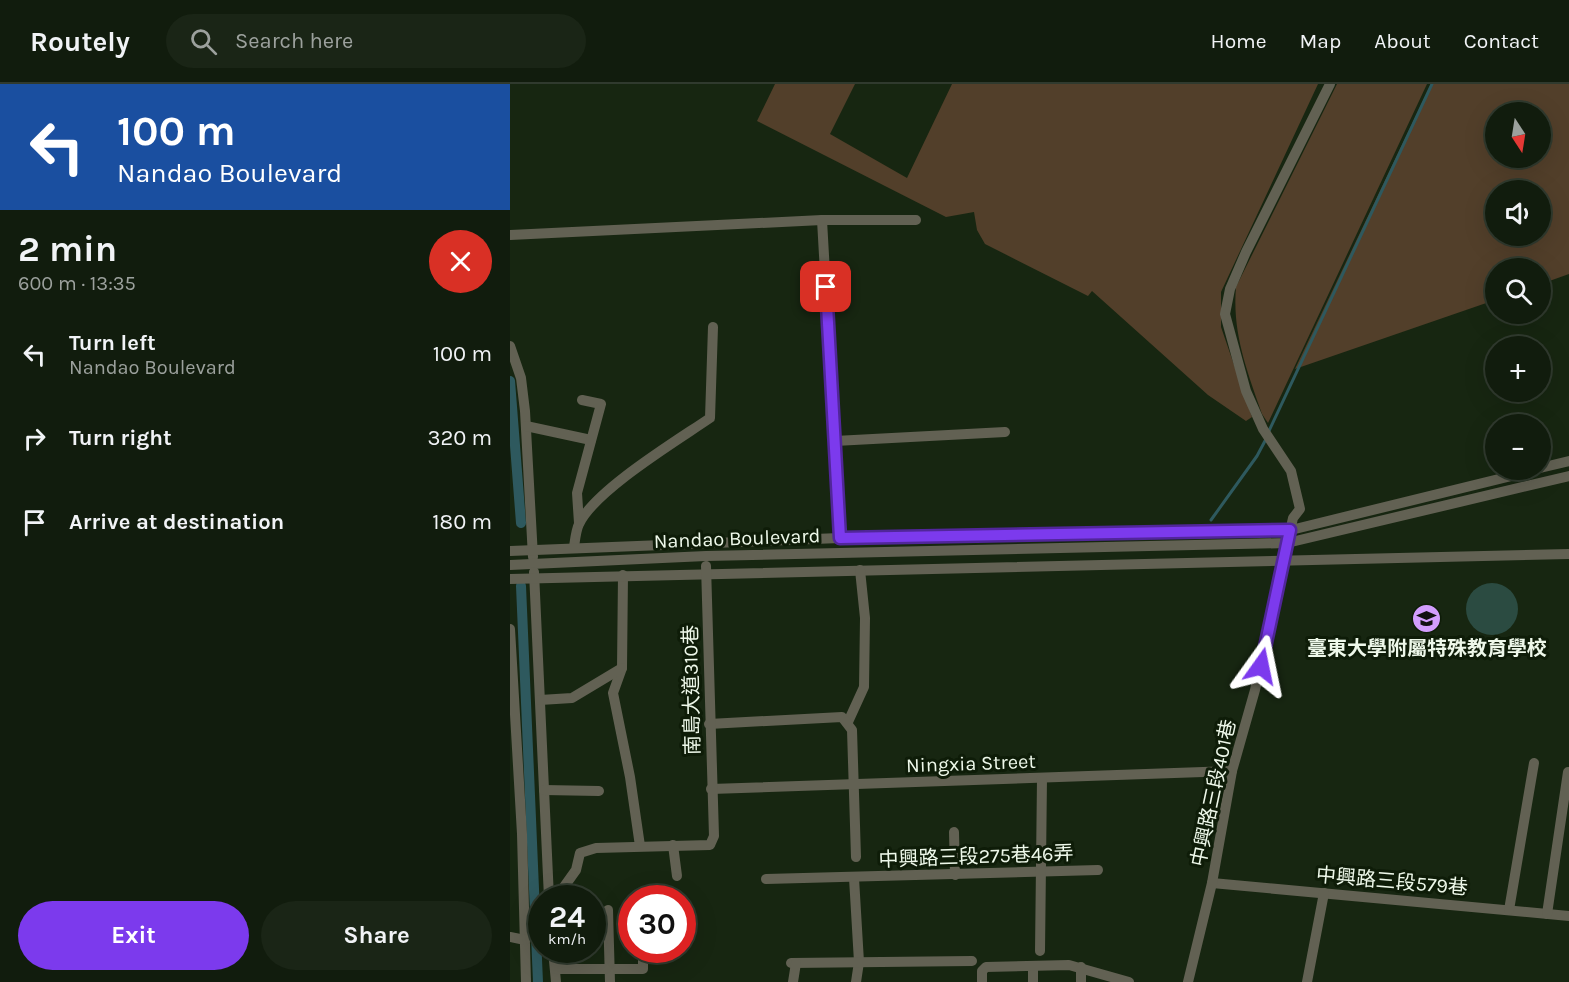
<!DOCTYPE html>
<html lang="en">
<head>
<meta charset="utf-8">
<style>
  body { margin:0; font-family:Karla,"Noto Sans TC",sans-serif; background:#1a2516; color:#f1f3f6; height:100vh; display:flex; flex-direction:column; font-size:22px; white-space:nowrap }
  * { box-sizing:border-box; margin:0 }
  p { font-size:20px; color:#9ca19d }
  .icon { flex:none; width:33px; height:33px; fill:none; stroke:currentColor; stroke-width:2; stroke-linecap:round; stroke-linejoin:round }
  .map { position:relative; flex:1; overflow:hidden }
  .details { display:flex; flex-direction:column; background:#111c0d; width:510px }
  .details>* { flex:none }
  .guide { background:#1a4fa0; color:#fff; overflow:hidden }
  .needle { width:39px; rotate:168deg }
  .buttons { position:absolute; left:975px; top:18px; display:grid; gap:12px }
  .buttons a { display:grid; place-items:center; width:66px; height:66px; border-radius:50%; background:#111c0d; box-shadow:0 6px 24px #0002,0 0 0 2px #303a2e; font-size:30px }
  .speed { position:absolute; left:18px; top:801px; display:flex; gap:12px; font-size:30px; font-weight:700; text-align:center }
  .speed>* { display:grid; place-content:center; width:78px; height:78px; border-radius:50%; background:#111c0d; box-shadow:0 6px 24px #0002,0 0 0 2px #303a2e; line-height:1 }
  .speed small { font-size:15px; font-weight:400 }
  .speed .limit { border:9px solid #d22; background:#fff; color:#111 }
  .pin { position:absolute; display:grid; place-items:center; width:51px; height:51px; color:#fff; margin:-26px; border-radius:12px; box-shadow:0 3px 9px #0006 }
  .me { position:absolute; width:66px; margin:-33px; rotate:12deg; stroke-linejoin:round; filter:drop-shadow(0 0 4px #0008) }
  .turn { display:flex; align-items:center; gap:21px; height:126px; padding:0 18px; font-size:27px }
  .turn .icon { width:78px; height:78px; stroke-width:2.5 }
  .turn b { display:block; font-size:42px; line-height:51px }
  .round { display:grid; place-items:center; flex:none; width:63px; height:63px; border-radius:32px; background:#1a2516 }
  .head { display:flex; align-items:center; justify-content:space-between; height:102px; padding:0 18px }
  h1 { font-size:36px; font-weight:700; line-height:45px }
  .action { display:flex; gap:12px; margin-top:auto; padding:12px 18px }
  .action a { flex:1; height:69px; border-radius:36px; background:#7c3aed; color:#fff; font-size:24px; font-weight:700; line-height:69px; text-align:center }
  .action a+a { background:#1a2516; color:#f1f3f6 }
  ul { padding:0; list-style:none }
  li { display:flex; align-items:center; gap:18px; height:84px; padding:0 18px }
  li div { flex:1 }
  li b { display:block; font-size:22px }
  li em { font-style:normal }
  header { display:flex; align-items:center; gap:36px; box-sizing:border-box; height:84px; padding:0 30px; background:#111c0d; border-bottom:2px solid #303a2e }
  header strong { font-size:28px }
  nav { display:flex; gap:33px; margin-inline-start:auto; font-size:21px }
  .search { width:420px; height:54px; background:#1a2516; display:flex; align-items:center; gap:15px; box-sizing:border-box; padding:0 21px; border-radius:33px; color:#9ca19d; font-size:22px }
  main { display:flex; flex:1; min-height:0 }
  .map>svg:first-child { display:block }
  .green { fill:#523f2a; fill-rule:evenodd }
  .lines { fill:none; stroke-linecap:round; stroke-linejoin:round }
  .stream { stroke:#2e595e; stroke-width:3 }
  .canal { stroke:#2e595e; stroke-width:10 }
  .building { fill:#2b4b41 }
  .minor { stroke:#626153; stroke-width:10 }
  .route-casing { stroke:#51269a; stroke-width:15 }
  .route { stroke:#7c3aed; stroke-width:10 }
  .labels { text-anchor:middle; stroke-width:6; stroke-linejoin:round; paint-order:stroke }
  .street-label { font-size:20px; fill:#eef8ea; stroke:#0e1c08 }
  .poi-label { font-size:20px; font-weight:bold; fill:#eef8ea; stroke:#0e1c08 }
</style>
</head>
<body>
<header>
<strong>Routely</strong>
<div class="search"><svg class="icon" aria-label="search" viewBox="0 0 24 24"><circle cx="10" cy="10" r="6"/><path d="M15 15l6 6"/></svg>Search here</div>
<nav><a>Home</a><a>Map</a><a>About</a><a>Contact</a></nav>
</header>
<main>
<section class="details">
<div class="guide">
<div class="turn"><svg class="icon" aria-label="left" viewBox="0 0 24 24"><path d="M17 20v-9H6M10 6l-5 5 5 5"/></svg><div><b>100 m</b>Nandao Boulevard</div></div>
</div>
<div class="head"><div><h1>2 min</h1><p>600 m · 13:35</p></div><a class="round" style="background:#d93025;color:#fff"><svg class="icon" aria-label="close" viewBox="0 0 24 24"><path d="M6 6l12 12M18 6L6 18"/></svg></a></div>
<ul>
<li><svg class="icon" aria-label="left" viewBox="0 0 24 24"><path d="M17 20v-9H6M10 6l-5 5 5 5"/></svg><div><b>Turn left</b><p>Nandao Boulevard</p></div><em>100 m</em></li>
<li><svg class="icon" aria-label="right" viewBox="0 0 24 24"><path d="M7 20v-9h11M14 6l5 5-5 5"/></svg><div><b>Turn right</b></div><em>320 m</em></li>
<li><svg class="icon" aria-label="arrive" viewBox="0 0 24 24"><path d="M6 21V4h12l-3 4 3 4H6"/></svg><div><b>Arrive at destination</b></div><em>180 m</em></li>
</ul>
<div class="action"><a>Exit</a><a>Share</a></div>
</section>
<div class="map">
<svg width="1059" height="898" viewBox="0 0 1059 898">
  <rect width="100%" height="100%" fill="#172611"/>
  <g class="green">
    <path d="M 265,0 L 345,0 L 320,50 L 397,94 L 442,0 L 808,0 L 711,208 L 711,243 L 742,333 L 736,337 L 698,311 L 582,207 L 578,212 L 475,160 L 467,146 L 464,128 L 436,133 L 247,37 Z"/>
    <path d="M 827,0 L 917,0 L 758,339 L 752,330 C 737,287 722,249 726,203 Z"/>
    <path d="M 921,0 L 1059,0 L 1059,190 L 1031,200 L 1030,184 L 986,184 L 985,216 L 785,285 ZM 986,28 L 1030,28 L 1030,74 L 986,74 ZM 986,106 L 1030,106 L 1030,152 L 986,152 Z"/>
  </g>
  <g class="lines">
    <g class="stream">
      <path d="M 758,349 L 922,0"/>
      <path d="M 701,436 L 747,372 L 756,355"/>
    </g>
    <g class="canal">
      <path d="M 0,297 L 11,439"/>
      <path d="M 11,502 L 28,898"/>
    </g>
  </g>
  <circle class="building" cx="982" cy="525" r="26"/>
  <g class="lines">
    <g class="minor">
      <path d="M 312,136 L 330,454"/>
      <path d="M 0,151 L 312,136 L 406,136"/>
      <path d="M 0,262 L 11,294 L 15,327 L 23,473"/>
      <path d="M 16,342 L 81,356"/>
      <path d="M 325,357 L 495,348"/>
      <path d="M 1030,384 L 1059,377"/>
      <path d="M 69,439 L 67,409 L 91,320 L 72,316"/>
      <path d="M 64,463 C 65,456 66,446 69,440 C 85,406 168,356 200,334 L 203,243"/>
      <path d="M 0,467 L 330,454 L 781,446 L 1026,386"/>
      <path d="M 0,481 L 196,472 L 777,459 L 1059,392"/>
      <path d="M 24,488 L 39,814"/>
      <path d="M 113,491 L 112,584 L 103,609 L 120,693 L 130,762"/>
      <path d="M 0,495 L 1059,470"/>
      <path d="M 0,545 L 12,750 L 16,898"/>
      <path d="M 30,616 L 62,614 L 112,584"/>
      <path d="M 338,638 L 354,603 L 355,534 L 350,486"/>
      <path d="M 199,640 L 332,633 L 342,646 L 346,773"/>
      <path d="M 201,705 L 722,687"/>
      <path d="M 34,706 L 89,707"/>
      <path d="M 444,748 L 445,791"/>
      <path d="M 163,761 L 167,792"/>
      <path d="M 344,794 L 349,878 L 346,898"/>
      <path d="M 256,795 L 588,786"/>
      <path d="M 702,799 L 1059,832"/>
      <path d="M 46,814 L 66,786 L 70,769 L 86,764 L 200,761 L 204,752 L 196,482"/>
      <path d="M 98,826 L 100,898"/>
      <path d="M 999,826 L 1024,679"/>
      <path d="M 1037,830 L 1058,688"/>
      <path d="M 0,853 L 15,856"/>
      <path d="M 43,866 L 46,898"/>
      <path d="M 530,867 L 532,694"/>
      <path d="M 281,879 L 462,877"/>
      <path d="M 523,883 L 523,898"/>
      <path d="M 45,885 L 133,885 L 133,866"/>
      <path d="M 283,898 L 286,879"/>
      <path d="M 472,898 L 472,887 L 476,883 L 559,881 L 619,898"/>
      <path d="M 571,898 L 571,883"/>
      <path d="M 678,898 L 702,799 L 722,687 L 745,606 L 783,434 L 790,425 L 781,387 L 753,345 L 736,307 L 715,230 L 720,205 L 736,168 L 820,0"/>
      <path d="M 797,898 L 814,809"/>
    </g>
  </g>
  <g class="lines">
    <defs>
      <path id="route" d="M 316,203 L 330,454 L 780,446 L 751,582"/>
    </defs>
    <use href="#route" class="route-casing"/>
    <use href="#route" class="route"/>
  </g>
  <defs>
    <symbol id="school-disc" viewBox="-11 -11 22 22"><circle r="9.5" fill="#d29dfd" stroke="#0e1c08"/><path d="M0-5L7-2L0 1L-7-2ZM-4 1L0 2.5L4 1V4Q0 6-4 4Z" fill="#111"/></symbol>
  </defs>
  <g fill-rule="evenodd">
    <use href="#school-disc" x="900" y="518" width="33" height="33"/>
  </g>
  <g class="labels">
    <g class="street-label">
      <text transform="translate(227 454) rotate(-2)" y="7">Nandao Boulevard</text>
      <text transform="translate(181 606) rotate(-91)" y="7">南島大道310巷</text>
      <text transform="translate(461 679) rotate(-2)" y="7">Ningxia Street</text>
      <text transform="translate(703 709) rotate(-78)" y="7">中興路三段401巷</text>
      <text transform="translate(466 772) rotate(-2)" y="7">中興路三段275巷46弄</text>
      <text transform="translate(882 797) rotate(5)" y="7">中興路三段579巷</text>
    </g>
    <g class="poi-label">
      <text x="917" y="571">臺東大學附屬特殊教育學校</text>
    </g>
  </g>
</svg>
<div class="buttons">
<a><svg class="needle" viewBox="-14 -14 28 28"><path d="M0-13l5 13h-10z" fill="#e53935"/><path d="M0 13l5-13h-10z" fill="#9ca19d"/></svg></a>
<a><svg class="icon" aria-label="sound" viewBox="0 0 24 24"><path d="M4 9h4l5-4v14l-5-4H4zM17 9q2 3 0 6"/></svg></a>
<a><svg class="icon" aria-label="search" viewBox="0 0 24 24"><circle cx="10" cy="10" r="6"/><path d="M15 15l6 6"/></svg></a>
<a>+</a>
<a>−</a>
</div>
<div class="speed"><div>24<small>km/h</small></div><div class="limit">30</div></div>
<div class="pin" style="left:316px;top:203px;background:#d93025"><svg class="icon" aria-label="arrive" viewBox="0 0 24 24"><path d="M6 21V4h12l-3 4 3 4H6"/></svg></div>
<svg class="me" style="left:751px;top:582px" viewBox="-20 -20 40 40"><path d="M0-17L14 15 0 8-14 15z" fill="#7c3aed" stroke="#fff" stroke-width="4"/></svg>
</div>
</main>
</body>
</html>
